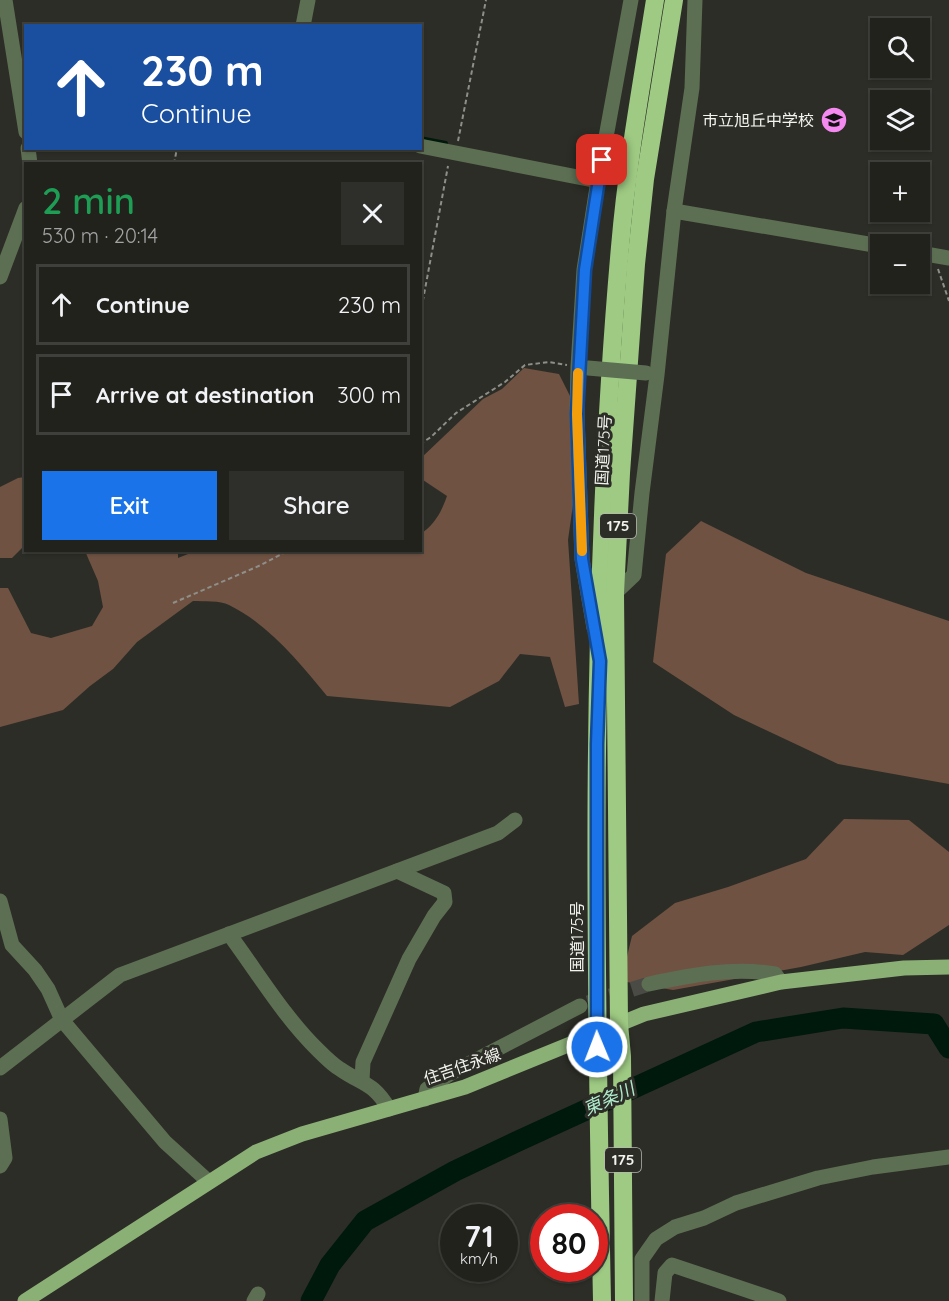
<!DOCTYPE html>
<html lang="en">
<head>
<meta charset="utf-8">
<style>
  body { margin:0; font-family:Quicksand,"Noto Sans JP",sans-serif; background:#2e2f2a; color:#f1f3f6; height:100vh; display:flex; flex-direction:column; font-size:22px; white-space:nowrap }
  * { box-sizing:border-box; margin:0 }
  p { font-size:20px; color:#a2a4a4 }
  .icon { flex:none; width:33px; height:33px; fill:none; stroke:currentColor; stroke-width:2; stroke-linecap:round; stroke-linejoin:round }
  .map { position:relative; flex:1; overflow:hidden }
  .side { position:absolute; left:24px; top:162px; width:398px; height:390px; display:flex; flex-direction:column; background:#22221d; border-radius:0px; box-shadow:0 2px 4px #0004,0 0 0 2px #3f3f3b }
  .side>* { flex:none }
  .hud { position:absolute; left:24px; top:24px; width:398px; height:126px; border-radius:0px; box-shadow:0 2px 4px #0004,0 0 0 2px #3f3f3b; background:#1a4fa0; color:#fff; overflow:hidden }
  .controls { position:absolute; left:870px; top:18px; display:grid; gap:12px }
  .controls a { display:grid; place-items:center; width:60px; height:60px; border-radius:0px; background:#22221d; box-shadow:0 2px 4px #0004,0 0 0 2px #3f3f3b; font-size:30px }
  .speed { position:absolute; left:440px; top:1204px; display:flex; gap:12px; font-size:30px; font-weight:700; text-align:center }
  .speed>* { display:grid; place-content:center; width:78px; height:78px; border-radius:50%; background:#22221d; box-shadow:0 2px 4px #0004,0 0 0 2px #3f3f3b; line-height:1 }
  .speed small { font-size:15px; font-weight:400 }
  .speed .limit { border:9px solid #d22; background:#fff; color:#111 }
  .pin { position:absolute; display:grid; place-items:center; width:51px; height:51px; color:#fff; margin:-26px; border-radius:12px; box-shadow:0 3px 9px #0006 }
  .me { position:absolute; width:66px; margin:-33px; rotate:359deg; stroke-linejoin:round; filter:drop-shadow(0 0 4px #0008) }
  .turn { display:flex; align-items:center; gap:21px; height:126px; padding:0 18px; font-size:27px }
  .turn .icon { width:78px; height:78px; stroke-width:2.5 }
  .turn b { display:block; font-size:42px; line-height:51px }
  .round { display:grid; place-items:center; flex:none; width:63px; height:63px; border-radius:0px; background:#2e2f2a }
  .headline { display:flex; align-items:center; justify-content:space-between; height:102px; padding:0 18px }
  h1 { font-size:36px; font-weight:600; line-height:45px; color:#1e9e55 }
  .button { display:flex; gap:12px; margin-top:auto; padding:12px 18px }
  .button a { flex:1; height:69px; border-radius:0px; background:#1a73e8; color:#fff; font-size:24px; font-weight:600; line-height:69px; text-align:center }
  .button a+a { background:#2e2f2a; color:#f1f3f6 }
  ul { padding:0; list-style:none }
  li { display:flex; align-items:center; gap:18px; height:81px; margin:0 12px 9px; padding:0 6px; border:3px solid #3f3f3b; border-radius:0px }
  li div { flex:1 }
  li b { display:block; font-size:22px }
  li em { font-style:normal }
  .map>svg:first-child { display:block }
  .forest { fill:#6f5242 }
  .lines { fill:none; stroke-linecap:round; stroke-linejoin:round }
  .stream { stroke:#00190d; stroke-width:4 }
  .river { stroke:#00190d; stroke-width:21 }
  .minor-tunnel { stroke:#4b4b45; stroke-width:15; stroke-dasharray:15 8; stroke-linecap:butt }
  .path { stroke:#8f8f8a; stroke-width:2; stroke-dasharray:4.5 3; stroke-linecap:butt }
  .minor { stroke:#5d6f53; stroke-width:15 }
  .major { stroke:#8bb076; stroke-width:15 }
  .highway { stroke:#9eca83; stroke-width:18 }
  .minor-bridge { stroke:#5d6f53; stroke-width:15 }
  .route-casing { stroke:#114b97; stroke-width:15 }
  .route { stroke:#1a73e8; stroke-width:10 }
  .slow { stroke:#f59e0b; stroke-width:10 }
  .labels { text-anchor:middle; stroke-width:6; stroke-linejoin:round; paint-order:stroke }
  .shield { fill:#2d2d27; stroke:#b8b8b3; stroke-width:1.5 }
  .shield-label { font-size:15px; font-weight:bold; fill:#f3f3ef }
  .poi-label { font-size:16px; fill:#f3f3ef; stroke:#2d2d27; text-anchor:end }
  .street-label { font-size:16px; fill:#f3f3ef; stroke:#2d2d27 }
  .water-label { font-size:18px; font-style:italic; fill:#afeccd; stroke:#2d2d27 }
</style>
</head>
<body>
<div class="map">
<svg width="949" height="1301" viewBox="0 0 949 1301">
  <rect width="100%" height="100%" fill="#2d2d27"/>
  <g class="forest">
    <path d="M 524,368 L 559,374 L 572,400 L 577,476 L 568,540 L 579,704 L 565,707 L 550,657 L 520,654 L 499,681 L 450,707 L 327,696 C 300,663 268,624 229,605 C 220,600 204,602 193,601 L 137,642 L 113,669 L 90,686 L 63,710 L 0,727 L 0,588 L 8,588 L 31,633 L 51,638 L 92,626 L 103,607 L 98,581 L 85,551 L 178,551 L 178,558 L 188,554 L 190,550 L 420,550 L 420,534 C 434,526 442,511 447,496 L 420,478 L 420,459 L 483,399 L 502,389 Z"/>
    <path d="M 25,477 L 25,545 L 12,558 L 0,558 L 0,487 L 18,478 Z"/>
    <path d="M 701,521 L 806,573 L 949,621 L 949,784 L 838,764 L 734,715 L 653,662 L 666,554 Z"/>
    <path d="M 844,819 L 909,820 L 949,852 L 949,925 L 903,955 L 865,952 L 801,967 L 673,990 L 621,981 L 632,936 L 675,903 L 728,887 L 806,859 Z"/>
  </g>
  <g class="lines">
    <path class="stream" d="M 420,138 L 446,143"/>
    <path class="river" d="M 311,1301 L 330,1265 L 365,1221 L 455,1171 L 516,1142 L 756,1032 L 843,1018 L 934,1024 L 949,1048"/>
    <path class="minor-tunnel" d="M 588,1003 L 649,984"/>
    <g class="path">
      <path d="M 458,141 L 486,0"/>
      <path d="M 174,164 L 177,148"/>
      <path d="M 938,269 L 949,301"/>
      <path d="M 420,316 L 448,166"/>
      <path d="M 420,444 L 431,437 L 456,413 L 505,382 L 525,365 L 549,362 L 567,365"/>
      <path d="M 173,603 L 261,565 L 289,550"/>
    </g>
    <g class="minor">
      <path d="M 5,0 L 26,132"/>
      <path d="M 303,26 L 308,0"/>
      <path d="M 420,146 L 598,181"/>
      <path d="M 28,148 L 30,164"/>
      <path d="M 674,211 L 880,246"/>
      <path d="M 920,253 L 949,258"/>
      <path d="M 0,277 L 26,208"/>
      <path d="M 615,593 L 634,575 L 642,493 L 657,375 L 674,211 L 692,88 L 695,0"/>
      <path d="M 594,628 L 582,559 L 577,414 L 578,367 L 584,270 L 598,181 L 631,0"/>
      <path d="M 0,901 L 12,945 L 35,970 L 48,989 L 62,1020 L 165,1142 L 209,1182"/>
      <path d="M 229,934 C 258,973 284,1017 319,1051 C 325,1057 333,1065 340,1069 C 363,1085 373,1082 389,1109"/>
      <path d="M 649,984 C 691,975 732,967 775,974 L 781,982"/>
      <path d="M 0,1068 L 120,975 L 498,833 L 515,820"/>
      <path d="M 362,1080 L 363,1062 L 409,959 L 434,916 L 445,902 L 444,893 L 397,871"/>
      <path d="M 425,1099 L 427,1089 L 451,1073 L 580,1006"/>
      <path d="M 0,1119 L 5,1158 L 0,1166"/>
      <path d="M 254,1301 L 258,1294"/>
      <path d="M 642,1301 L 642,1259 L 656,1239 L 675,1227 L 704,1218 L 736,1203 L 818,1178 L 873,1167 L 949,1157"/>
      <path d="M 662,1301 L 665,1273 L 672,1265 L 779,1301"/>
    </g>
    <path class="major" d="M 25,1301 L 256,1152 L 302,1134 L 465,1087 L 644,1014 L 781,982 L 904,968 L 949,967"/>
    <g class="highway">
      <path d="M 602,1301 C 595,950 589,597 620,247 C 627,164 642,82 655,0"/>
      <path d="M 624,1301 L 622,1056 L 619,1024 L 615,593 L 621,473 L 636,264 L 645,179 L 674,0"/>
    </g>
    <path class="minor-bridge" d="M 588,368 L 646,373"/>
  </g>
  <g class="lines">
    <defs>
      <path id="route" d="M 597,1047 L 597,744 L 600,661 L 582,559 L 577,414 L 585,270 L 602,160"/>
    </defs>
    <use href="#route" class="route-casing"/>
    <use href="#route" class="route"/>
    <path class="slow" d="M 578,373 L 577,414 L 582,551"/>
  </g>
  <defs>
    <symbol id="school-disc" viewBox="-11 -11 22 22"><circle r="9.5" fill="#f489f0" stroke="#2d2d27"/><path d="M0-5L7-2L0 1L-7-2ZM-4 1L0 2.5L4 1V4Q0 6-4 4Z" fill="#111"/></symbol>
  </defs>
  <g fill-rule="evenodd">
    <use href="#school-disc" x="819" y="105" width="30" height="30"/>
  </g>
  <g class="labels">
    <g class="shield">
      <rect x="600" y="514" width="36" height="24" rx="4.5"/>
      <rect x="605" y="1148" width="36" height="24" rx="4.5"/>
    </g>
    <g class="shield-label">
      <text x="618" y="531">175</text>
      <text x="623" y="1165">175</text>
    </g>
    <g class="poi-label">
      <text x="814" y="126">市立旭丘中学校</text>
    </g>
    <g class="street-label">
      <text transform="translate(603 450) rotate(-87)" y="6">国道175号</text>
      <text transform="translate(577 937) rotate(-90)" y="6">国道175号</text>
      <text transform="translate(462 1066) rotate(-19)" y="6">住吉住永線</text>
    </g>
    <g class="water-label">
      <text transform="translate(609 1099) rotate(-25)" y="6">東条川</text>
    </g>
  </g>
</svg>
<div class="controls">
<a><svg class="icon" aria-label="search" viewBox="0 0 24 24"><circle cx="10" cy="10" r="6"/><path d="M15 15l6 6"/></svg></a>
<a><svg class="icon" aria-label="layers" viewBox="0 0 24 24"><path d="M12 4l9 5-9 5-9-5zM3 14l9 5 9-5"/></svg></a>
<a>+</a>
<a>−</a>
</div>
<div class="speed"><div>71<small>km/h</small></div><div class="limit">80</div></div>
<div class="pin" style="left:602px;top:160px;background:#d93025"><svg class="icon" aria-label="arrive" viewBox="0 0 24 24"><path d="M6 21V4h12l-3 4 3 4H6"/></svg></div>
<svg class="me" style="left:597px;top:1047px" viewBox="-20 -20 40 40"><circle r="17" fill="#1a73e8" stroke="#fff" stroke-width="3"/><path d="M0-11L8 9 0 5-8 9z" fill="#fff"/></svg>
<div class="hud">
<div class="turn"><svg class="icon" aria-label="ahead" viewBox="0 0 24 24"><path d="M12 20V5M6 11l6-6 6 6"/></svg><div><b>230 m</b>Continue</div></div>
</div>
<section class="side">
<div class="headline"><div><h1>2 min</h1><p>530 m · 20:14</p></div><a class="round"><svg class="icon" aria-label="close" viewBox="0 0 24 24"><path d="M6 6l12 12M18 6L6 18"/></svg></a></div>
<ul>
<li><svg class="icon" aria-label="ahead" viewBox="0 0 24 24"><path d="M12 20V5M6 11l6-6 6 6"/></svg><div><b>Continue</b></div><em>230 m</em></li>
<li><svg class="icon" aria-label="arrive" viewBox="0 0 24 24"><path d="M6 21V4h12l-3 4 3 4H6"/></svg><div><b>Arrive at destination</b></div><em>300 m</em></li>
</ul>
<div class="button"><a>Exit</a><a>Share</a></div>
</section>
</div>
</body>
</html>
